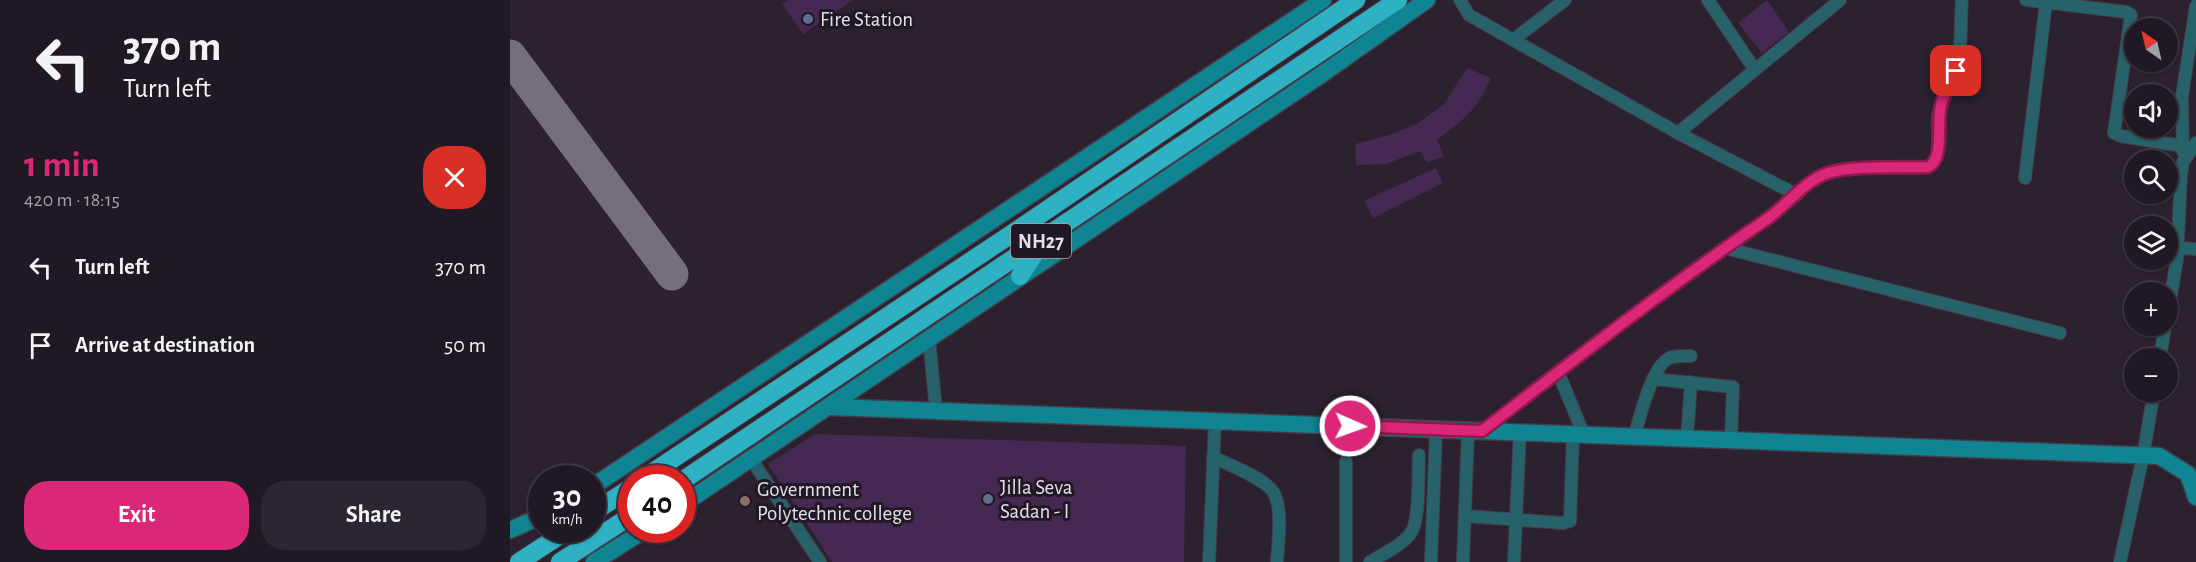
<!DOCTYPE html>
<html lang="en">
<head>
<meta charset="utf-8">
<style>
  body { margin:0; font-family:"Alegreya Sans",sans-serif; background:#2d2630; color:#f1f3f6; height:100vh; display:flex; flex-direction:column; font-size:22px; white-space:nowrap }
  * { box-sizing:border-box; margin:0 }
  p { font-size:20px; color:#a2a0a6 }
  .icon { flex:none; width:33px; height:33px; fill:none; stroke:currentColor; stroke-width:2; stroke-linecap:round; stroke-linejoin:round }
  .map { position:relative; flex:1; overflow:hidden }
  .drawer { display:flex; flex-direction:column; background:#201923; width:510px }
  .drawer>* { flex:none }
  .guide { background:#201923; color:#f1f3f6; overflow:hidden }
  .needle { width:39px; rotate:326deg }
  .controls { position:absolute; left:1614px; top:18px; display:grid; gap:12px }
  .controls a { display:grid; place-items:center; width:54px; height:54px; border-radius:50%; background:#201923; box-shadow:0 2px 4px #0004,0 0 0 2px #3d3841; font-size:30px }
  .speed { position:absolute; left:18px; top:465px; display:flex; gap:12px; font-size:30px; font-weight:700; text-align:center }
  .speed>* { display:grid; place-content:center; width:78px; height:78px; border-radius:50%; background:#201923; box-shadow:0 2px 4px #0004,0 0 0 2px #3d3841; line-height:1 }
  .speed small { font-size:15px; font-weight:400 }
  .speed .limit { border:9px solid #d22; background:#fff; color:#111 }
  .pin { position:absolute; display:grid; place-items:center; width:51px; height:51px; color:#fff; margin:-26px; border-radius:12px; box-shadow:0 3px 9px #0006 }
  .me { position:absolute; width:66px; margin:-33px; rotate:92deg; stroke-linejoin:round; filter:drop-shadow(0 0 4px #0008) }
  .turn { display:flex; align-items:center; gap:21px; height:126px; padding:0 24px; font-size:27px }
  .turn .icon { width:78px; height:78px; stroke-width:2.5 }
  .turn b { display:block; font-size:42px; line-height:51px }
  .round { display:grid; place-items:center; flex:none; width:63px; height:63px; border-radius:24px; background:#2d2630 }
  .head { display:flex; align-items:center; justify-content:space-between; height:102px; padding:0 24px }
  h1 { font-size:36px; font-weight:700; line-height:45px; color:#db2777 }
  .cta { display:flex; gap:12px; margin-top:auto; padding:12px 24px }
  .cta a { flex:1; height:69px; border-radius:24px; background:#db2777; color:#fff; font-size:24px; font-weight:700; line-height:69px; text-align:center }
  .cta a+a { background:#2d2630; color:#f1f3f6 }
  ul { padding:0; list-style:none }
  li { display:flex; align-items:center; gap:18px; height:78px; padding:0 24px }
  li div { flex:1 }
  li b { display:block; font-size:22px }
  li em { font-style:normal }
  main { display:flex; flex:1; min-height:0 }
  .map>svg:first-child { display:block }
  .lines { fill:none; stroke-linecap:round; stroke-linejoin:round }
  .taxiway { stroke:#776e7b; stroke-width:33 }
  .building { fill:#452952 }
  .street-casing { stroke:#453c49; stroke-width:14 }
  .secondary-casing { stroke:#453c49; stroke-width:19 }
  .highway-casing { stroke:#453c49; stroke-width:20 }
  .street { stroke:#27626b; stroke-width:12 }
  .secondary { stroke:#0f8492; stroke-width:16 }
  .highway { stroke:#2eb2c3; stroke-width:18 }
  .route-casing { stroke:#8e194d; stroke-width:15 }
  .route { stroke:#db2777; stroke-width:10 }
  .service-dot { fill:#5c6f8a; stroke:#211825; stroke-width:2 }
  .education-dot { fill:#8d6e63; stroke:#211825; stroke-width:2 }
  .labels { text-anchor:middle; stroke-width:6; stroke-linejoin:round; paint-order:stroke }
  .shield { fill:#211825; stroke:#aaa3ae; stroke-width:1.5 }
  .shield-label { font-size:20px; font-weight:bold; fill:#e5dfe9 }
  .poi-label { font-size:21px; fill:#e5dfe9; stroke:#211825; text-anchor:start }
</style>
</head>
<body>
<main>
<section class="drawer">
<div class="guide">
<div class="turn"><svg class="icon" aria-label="left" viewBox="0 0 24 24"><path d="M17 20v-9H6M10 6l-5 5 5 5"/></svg><div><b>370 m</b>Turn left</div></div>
</div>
<div class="head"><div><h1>1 min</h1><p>420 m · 18:15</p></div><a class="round" style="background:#d93025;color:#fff"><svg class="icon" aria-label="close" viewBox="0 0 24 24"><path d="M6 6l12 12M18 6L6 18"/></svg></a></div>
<ul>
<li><svg class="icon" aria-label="left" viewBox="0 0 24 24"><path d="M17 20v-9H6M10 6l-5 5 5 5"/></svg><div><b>Turn left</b></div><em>370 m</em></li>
<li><svg class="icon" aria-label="arrive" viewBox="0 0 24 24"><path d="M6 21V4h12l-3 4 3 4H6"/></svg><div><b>Arrive at destination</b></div><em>50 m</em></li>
</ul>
<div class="cta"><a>Exit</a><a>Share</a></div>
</section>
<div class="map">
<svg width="1686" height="562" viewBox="0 0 1686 562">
  <rect width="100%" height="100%" fill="#2b212f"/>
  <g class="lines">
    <path class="taxiway" d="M 0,56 L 162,274"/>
  </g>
  <g class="building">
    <path d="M 278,0 L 343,0 L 293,34 L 272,4 Z"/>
    <path d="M 1257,0 L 1279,32 L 1252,53 L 1228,23 Z"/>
    <path d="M 957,68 L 981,78 L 974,93 L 963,109 L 949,123 L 927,140 L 934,156 L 917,163 L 910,151 L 876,164 L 846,165 L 845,144 L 880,135 L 907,124 L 934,104 Z"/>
    <path d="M 926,168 L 933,183 L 863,218 L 854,201 Z"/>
    <path d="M 305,434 L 676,446 L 674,562 L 322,562 L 258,464 Z"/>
  </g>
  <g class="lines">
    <defs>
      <g id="street">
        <path d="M 950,0 L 959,15 L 1168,133 L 1287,195"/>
        <path d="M 1198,0 L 1245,70"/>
        <path d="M 1516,0 L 1616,12 L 1621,15 L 1604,133 L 1611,136 L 1672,146"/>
        <path d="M 1003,40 L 1055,0"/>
        <path d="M 1168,133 L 1330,0"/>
        <path d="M 1673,152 L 1672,96 L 1686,6"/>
        <path d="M 1515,178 L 1536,2"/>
        <path d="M 1215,248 L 1550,333"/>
        <path d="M 1667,248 L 1686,249"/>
        <path d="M 1658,313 L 1667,259 L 1671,175 L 1673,162 L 1686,143"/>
        <path d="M 419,338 L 426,411"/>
        <path d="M 1650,358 L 1655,326"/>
        <path d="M 1048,372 L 1074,435"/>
        <path d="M 1143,379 L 1223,387 L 1221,440"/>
        <path d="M 972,431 C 1065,358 1159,286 1257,219 C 1277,205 1294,181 1318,173 C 1341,165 1392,168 1418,167 C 1435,159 1426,132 1428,116 C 1431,99 1443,86 1447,69 C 1452,47 1450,22 1452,0"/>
        <path d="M 1124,437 C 1130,418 1142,362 1162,357 C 1168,356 1175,356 1181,356"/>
        <path d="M 1177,439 L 1181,382"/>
        <path d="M 703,457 C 719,465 749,476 761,489 C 774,503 768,543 767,562"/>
        <path d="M 241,459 L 310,562"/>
        <path d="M 955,516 L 1053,523 L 1060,521 L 1063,435"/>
        <path d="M 699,562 L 705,421"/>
        <path d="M 836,562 L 836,461"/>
        <path d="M 860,562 C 873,554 895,544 902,531 C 910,517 908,472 909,455"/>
        <path d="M 921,562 L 926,429"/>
        <path d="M 953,562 L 958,430"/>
        <path d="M 1004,562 L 1010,432"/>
        <path d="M 1610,562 L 1633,456 L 1644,392"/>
      </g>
      <g id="secondary">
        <path d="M 320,407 L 1649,456 L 1678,474 L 1686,497"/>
        <path d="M 82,487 L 813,0"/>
        <path d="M 172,505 L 818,70 L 917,0"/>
        <path d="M 0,530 L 32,516"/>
        <path d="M 84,562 L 135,530"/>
      </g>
      <g id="highway">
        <path d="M 510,276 L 530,245"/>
        <path d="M 134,478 L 506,231 L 846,0"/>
        <path d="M 172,481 L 888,0"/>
        <path d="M 82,513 L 122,487"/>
        <path d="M 9,562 L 58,530"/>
        <path d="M 50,562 L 122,515"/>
      </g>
    </defs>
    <use href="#street" class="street-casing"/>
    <use href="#secondary" class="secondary-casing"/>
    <use href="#highway" class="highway-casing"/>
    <use href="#street" class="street"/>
    <use href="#secondary" class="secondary"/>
    <use href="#highway" class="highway"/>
  </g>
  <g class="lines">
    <defs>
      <path id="route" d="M 840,426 L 972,431 C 1066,358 1159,286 1257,219 C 1277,205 1294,181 1318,173 C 1341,165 1392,168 1418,167 C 1435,159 1426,122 1431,105 C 1434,93 1441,82 1446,71"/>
    </defs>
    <use href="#route" class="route-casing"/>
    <use href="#route" class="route"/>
  </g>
  <g class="service-dot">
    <circle cx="298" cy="19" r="6"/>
    <circle cx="478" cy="499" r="6"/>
  </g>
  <circle class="education-dot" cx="235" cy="501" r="6"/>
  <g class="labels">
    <rect class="shield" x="501" y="224" width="60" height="34" rx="4.5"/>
    <g class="shield-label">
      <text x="531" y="248">NH27</text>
    </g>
    <g class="poi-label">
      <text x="310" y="26">Fire Station</text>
      <text x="490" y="494">Jilla Seva<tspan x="490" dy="24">Sadan - I</tspan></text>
      <text x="247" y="496">Government<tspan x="247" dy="24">Polytechnic college</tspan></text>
    </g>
  </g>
</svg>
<div class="controls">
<a><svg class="needle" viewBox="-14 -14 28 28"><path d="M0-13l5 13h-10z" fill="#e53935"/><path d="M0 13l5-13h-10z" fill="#a2a0a6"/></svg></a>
<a><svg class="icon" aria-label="sound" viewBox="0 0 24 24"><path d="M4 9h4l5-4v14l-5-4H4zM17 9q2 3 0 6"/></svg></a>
<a><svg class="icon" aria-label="search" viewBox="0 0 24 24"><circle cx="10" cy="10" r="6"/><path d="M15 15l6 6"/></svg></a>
<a><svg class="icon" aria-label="layers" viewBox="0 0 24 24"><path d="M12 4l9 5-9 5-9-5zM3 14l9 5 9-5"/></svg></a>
<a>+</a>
<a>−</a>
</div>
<div class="speed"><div>30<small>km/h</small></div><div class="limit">40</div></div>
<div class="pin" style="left:1446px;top:71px;background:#d93025"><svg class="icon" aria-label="arrive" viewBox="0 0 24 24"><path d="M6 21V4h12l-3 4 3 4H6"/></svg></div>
<svg class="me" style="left:840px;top:426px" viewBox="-20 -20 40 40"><circle r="17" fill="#db2777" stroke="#fff" stroke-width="3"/><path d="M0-11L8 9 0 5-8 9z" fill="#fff"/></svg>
</div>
</main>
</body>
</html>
